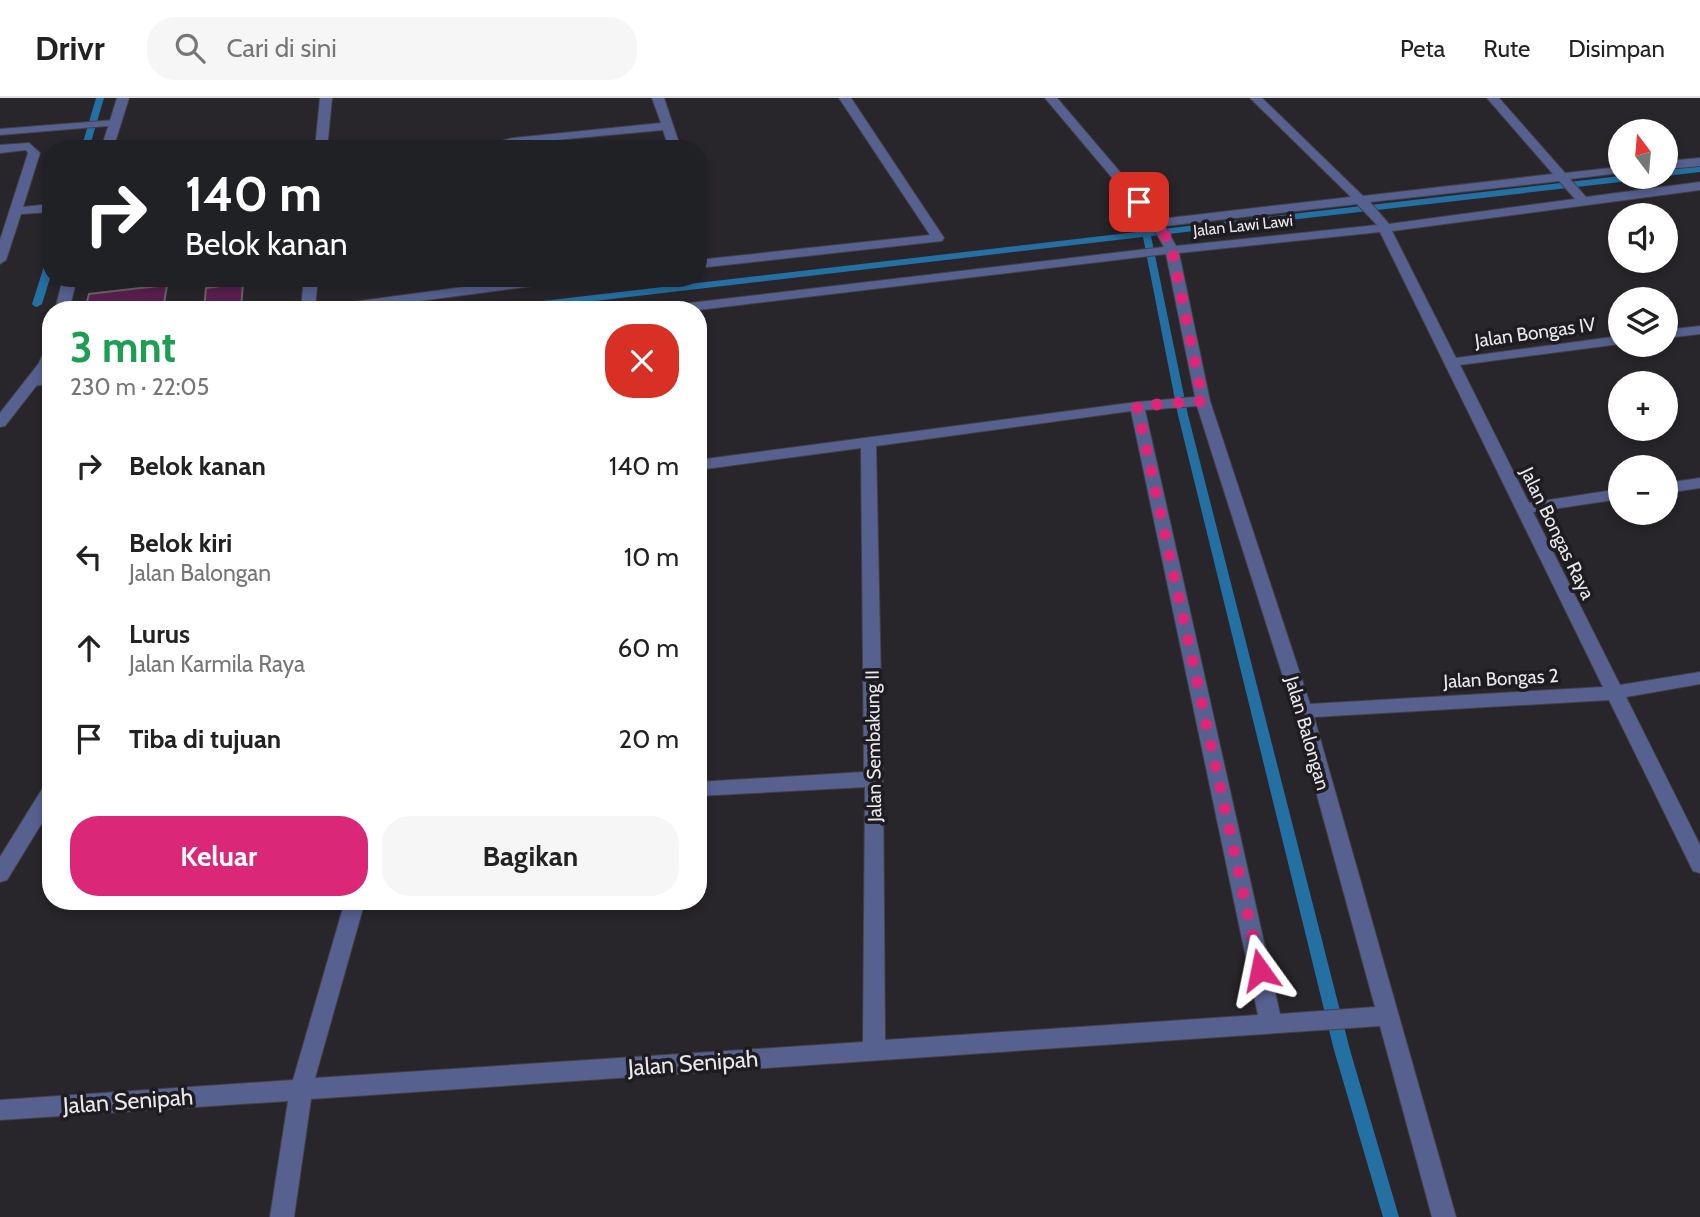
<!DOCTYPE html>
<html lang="id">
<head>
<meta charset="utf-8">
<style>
  body { margin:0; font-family:Cabin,sans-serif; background:#f6f6f6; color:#222; height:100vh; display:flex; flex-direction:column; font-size:26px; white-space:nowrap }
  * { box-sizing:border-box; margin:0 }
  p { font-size:23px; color:#767676 }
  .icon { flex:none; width:38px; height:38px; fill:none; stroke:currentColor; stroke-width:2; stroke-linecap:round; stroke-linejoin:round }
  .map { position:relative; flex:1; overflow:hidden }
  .sheet { position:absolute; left:42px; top:203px; width:665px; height:609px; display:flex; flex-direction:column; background:#fff; border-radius:28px; box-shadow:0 4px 10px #0003 }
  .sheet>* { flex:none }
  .guide { position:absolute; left:42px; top:42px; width:665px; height:147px; border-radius:28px; box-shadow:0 4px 10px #0003; background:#202124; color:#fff; overflow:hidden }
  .needle { width:46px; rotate:344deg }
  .fabs { position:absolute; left:1608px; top:21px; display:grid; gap:14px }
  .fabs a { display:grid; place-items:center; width:70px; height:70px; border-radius:50%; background:#fff; box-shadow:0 4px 10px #0003; font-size:35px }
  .pin { position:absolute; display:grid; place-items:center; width:60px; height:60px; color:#fff; margin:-30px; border-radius:14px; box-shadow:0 4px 10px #0006 }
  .me { position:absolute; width:77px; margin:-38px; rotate:348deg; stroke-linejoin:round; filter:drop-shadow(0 0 5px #0008) }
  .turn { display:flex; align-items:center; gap:24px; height:147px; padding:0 28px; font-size:32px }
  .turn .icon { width:91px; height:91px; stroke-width:2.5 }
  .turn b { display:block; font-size:49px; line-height:60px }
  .round { display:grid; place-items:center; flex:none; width:74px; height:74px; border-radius:28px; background:#f6f6f6 }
  .headline { display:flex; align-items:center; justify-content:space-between; height:119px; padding:0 28px }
  h1 { font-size:42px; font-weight:800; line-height:52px; color:#1e9e55 }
  .cta { display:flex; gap:14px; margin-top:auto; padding:14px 28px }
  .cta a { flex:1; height:80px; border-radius:28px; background:#db2777; color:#fff; font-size:28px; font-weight:800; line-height:80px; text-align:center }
  .cta a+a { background:#f6f6f6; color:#222 }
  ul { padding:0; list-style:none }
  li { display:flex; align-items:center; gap:21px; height:91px; padding:0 28px }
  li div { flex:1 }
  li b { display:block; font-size:26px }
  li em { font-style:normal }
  header { display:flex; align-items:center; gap:42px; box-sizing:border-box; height:98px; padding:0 35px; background:#fff; border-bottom:2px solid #e0e0e0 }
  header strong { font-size:33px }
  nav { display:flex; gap:38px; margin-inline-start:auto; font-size:24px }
  .search { width:490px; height:63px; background:#f6f6f6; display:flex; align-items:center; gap:18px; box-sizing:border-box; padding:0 24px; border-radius:28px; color:#767676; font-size:26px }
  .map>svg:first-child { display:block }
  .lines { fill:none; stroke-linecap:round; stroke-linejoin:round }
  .stream { fill:#2470a2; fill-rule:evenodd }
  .building { fill:#5a1f4f; stroke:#6b6469; stroke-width:2 }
  .service-casing { stroke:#434046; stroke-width:2 }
  .minor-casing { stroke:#434046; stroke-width:2 }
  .tertiary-casing { stroke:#434046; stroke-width:2 }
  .service { fill:#576190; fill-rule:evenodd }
  .minor { fill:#576190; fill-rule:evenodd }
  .tertiary { fill:#576190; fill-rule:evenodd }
  .route { stroke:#db2777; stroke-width:12; stroke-dasharray:0 21.6 }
  .labels { text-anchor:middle; stroke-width:7; stroke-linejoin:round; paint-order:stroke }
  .far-street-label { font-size:16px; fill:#e9e8eb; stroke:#1e1c21 }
  .street-label { font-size:19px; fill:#e9e8eb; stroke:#1e1c21 }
  .near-street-label { font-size:23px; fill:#e9e8eb; stroke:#1e1c21 }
</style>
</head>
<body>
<header>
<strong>Drivr</strong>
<div class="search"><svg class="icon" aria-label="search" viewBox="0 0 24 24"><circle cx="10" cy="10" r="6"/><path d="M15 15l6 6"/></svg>Cari di sini</div>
<nav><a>Peta</a><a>Rute</a><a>Disimpan</a></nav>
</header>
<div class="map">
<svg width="1700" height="1119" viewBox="0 0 1700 1119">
  <rect width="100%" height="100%" fill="#28252b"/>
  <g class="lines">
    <g class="stream">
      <path d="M 96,0 L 104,0 L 89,51 L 81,51 Z"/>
      <path d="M 1700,68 L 1700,74 L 1666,78 L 1666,72 Z"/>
      <path d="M 1620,78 L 1642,79 L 1638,82 L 1151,138 L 1188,317 L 1350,952 L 1399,1119 L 1383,1119 L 1334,952 L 1178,317 L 1143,139 L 517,212 L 485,212 L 490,209 Z"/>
      <path d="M 51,159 L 51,177 L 42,206 L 37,209 L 34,208 L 32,206 L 46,162 Z"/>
    </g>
  </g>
  <g class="building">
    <path d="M 243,185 L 241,210 L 204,212 L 206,190 Z"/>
    <path d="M 167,187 L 163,212 L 85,212 L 89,196 Z"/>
  </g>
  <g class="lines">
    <defs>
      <path id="service" d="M 29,45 L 40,55 L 23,109 L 51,106 L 51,114 L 21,116 L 6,162 L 0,166 L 0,142 L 28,55 L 26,52 L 0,55 L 0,47 Z"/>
      <g id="minor">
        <path d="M 320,0 L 332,0 L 327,51 L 315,51 Z"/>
        <path d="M 652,0 L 664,0 L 681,51 L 669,51 L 663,32 L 513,46 L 513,51 L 501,51 L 504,42 L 513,40 L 661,25 Z"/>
        <path d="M 839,0 L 851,0 L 944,140 L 942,143 L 698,170 L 698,162 L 930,137 Z"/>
        <path d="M 1045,0 L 1057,0 L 1160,121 L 1351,99 L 1250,0 L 1262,0 L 1363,98 L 1553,76 L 1487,0 L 1499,0 L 1565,75 L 1620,69 L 1620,75 L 1570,81 L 1586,99 L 1700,84 L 1700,92 L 1392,133 L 1456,260 L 1620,238 L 1620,246 L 1460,267 L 1529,405 L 1620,391 L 1620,401 L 1533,414 L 1620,587 L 1700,574 L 1700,586 L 1626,599 L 1700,747 L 1700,775 L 1693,773 L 1609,602 L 1314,619 L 1456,1119 L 1432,1119 L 1380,928 L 311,1001 L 294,1119 L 270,1119 L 288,1003 L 0,1022 L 0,1002 L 293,982 L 345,803 L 365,803 L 315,980 L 863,944 L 865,689 L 698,698 L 698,684 L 864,674 L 861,350 L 698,372 L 698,362 L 1137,304 L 1195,299 L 1166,156 L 698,212 L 657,212 L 664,208 L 1164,149 L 1151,126 ZM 1559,83 L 1575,101 L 1389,126 L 1370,104 ZM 1357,106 L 1377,127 L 1176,148 L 1165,128 ZM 1380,134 L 1603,589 L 1310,606 L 1210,303 L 1179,155 ZM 1197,308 L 1294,613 L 1375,909 L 1280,916 L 1145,312 ZM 1131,313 L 1258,917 L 885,942 L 883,681 L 876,348 Z"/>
        <path d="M 115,22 L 121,25 L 119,27 L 0,37 L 0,31 Z"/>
        <path d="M 1700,60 L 1700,68 L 1666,71 L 1666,63 Z"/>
        <path d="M 304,180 L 318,180 L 315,209 L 531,180 L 569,180 L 563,184 L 351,212 L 301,212 Z"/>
        <path d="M 1700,228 L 1700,236 L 1666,240 L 1666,232 Z"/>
        <path d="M 51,278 L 51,286 L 32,288 L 25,284 L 32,280 Z"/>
        <path d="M 1700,380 L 1700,390 L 1666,395 L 1666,385 Z"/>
        <path d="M 51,686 L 51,710 L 7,782 L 0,784 L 0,759 L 44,688 Z"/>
      </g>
      <g id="tertiary">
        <path d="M 117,0 L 129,0 L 113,51 L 101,51 Z"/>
        <path d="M 63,180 L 77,180 L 69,212 L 55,212 Z"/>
        <path d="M 51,248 L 51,269 L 5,328 L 0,329 L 0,315 L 39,265 L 46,249 Z"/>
      </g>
    </defs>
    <use href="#service" class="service-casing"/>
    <use href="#minor" class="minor-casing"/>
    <use href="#tertiary" class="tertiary-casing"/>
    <use href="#service" class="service"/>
    <use href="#minor" class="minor"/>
    <use href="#tertiary" class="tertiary"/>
  </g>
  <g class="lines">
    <path class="route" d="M 1139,104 L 1163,133 L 1172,152 L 1203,303 L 1137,308 L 1260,872"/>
  </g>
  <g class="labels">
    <g class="far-street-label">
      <text transform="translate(1243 127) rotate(-6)" y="6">Jalan Lawi Lawi</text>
    </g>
    <g class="street-label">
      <text transform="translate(1535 234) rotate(-8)" y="7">Jalan Bongas IV</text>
      <text transform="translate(1558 435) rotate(64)" y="7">Jalan Bongas Raya</text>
      <text transform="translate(1501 580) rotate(-3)" y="7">Jalan Bongas 2</text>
      <text transform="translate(1308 635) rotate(74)" y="7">Jalan Balongan</text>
      <text transform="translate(873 648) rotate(-91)" y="7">Jalan Sembakung II</text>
    </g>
    <g class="near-street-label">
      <text transform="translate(693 965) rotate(-4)" y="8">Jalan Senipah</text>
      <text transform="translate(128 1003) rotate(-4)" y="8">Jalan Senipah</text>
    </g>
  </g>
</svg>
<div class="fabs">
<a><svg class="needle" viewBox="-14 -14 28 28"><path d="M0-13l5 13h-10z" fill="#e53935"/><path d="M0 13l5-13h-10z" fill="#767676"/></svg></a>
<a><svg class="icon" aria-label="sound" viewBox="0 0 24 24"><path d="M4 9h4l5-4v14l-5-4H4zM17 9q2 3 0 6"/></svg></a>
<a><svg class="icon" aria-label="layers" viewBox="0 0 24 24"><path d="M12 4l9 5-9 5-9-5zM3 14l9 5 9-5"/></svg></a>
<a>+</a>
<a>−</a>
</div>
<div class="pin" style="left:1139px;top:104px;background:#d93025"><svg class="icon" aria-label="arrive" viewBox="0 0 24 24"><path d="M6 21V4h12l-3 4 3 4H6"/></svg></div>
<svg class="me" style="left:1260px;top:872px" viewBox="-20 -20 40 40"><path d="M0-17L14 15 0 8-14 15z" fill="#db2777" stroke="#fff" stroke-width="4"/></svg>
<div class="guide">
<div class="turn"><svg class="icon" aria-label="right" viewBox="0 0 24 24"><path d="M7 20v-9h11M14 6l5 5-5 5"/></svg><div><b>140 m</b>Belok kanan</div></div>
</div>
<section class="sheet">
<div class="headline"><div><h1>3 mnt</h1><p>230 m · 22:05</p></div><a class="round" style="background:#d93025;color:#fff"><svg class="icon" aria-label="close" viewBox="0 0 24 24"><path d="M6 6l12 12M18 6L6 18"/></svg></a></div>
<ul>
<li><svg class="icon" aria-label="right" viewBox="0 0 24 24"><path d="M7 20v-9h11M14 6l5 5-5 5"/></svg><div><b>Belok kanan</b></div><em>140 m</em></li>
<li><svg class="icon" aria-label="left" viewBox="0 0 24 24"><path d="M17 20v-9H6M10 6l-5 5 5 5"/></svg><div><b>Belok kiri</b><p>Jalan Balongan</p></div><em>10 m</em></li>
<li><svg class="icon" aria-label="ahead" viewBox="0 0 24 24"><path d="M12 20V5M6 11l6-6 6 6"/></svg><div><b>Lurus</b><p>Jalan Karmila Raya</p></div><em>60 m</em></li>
<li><svg class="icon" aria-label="arrive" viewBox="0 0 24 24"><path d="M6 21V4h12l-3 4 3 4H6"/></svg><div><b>Tiba di tujuan</b></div><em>20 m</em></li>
</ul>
<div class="cta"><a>Keluar</a><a>Bagikan</a></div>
</section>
</div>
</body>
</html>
